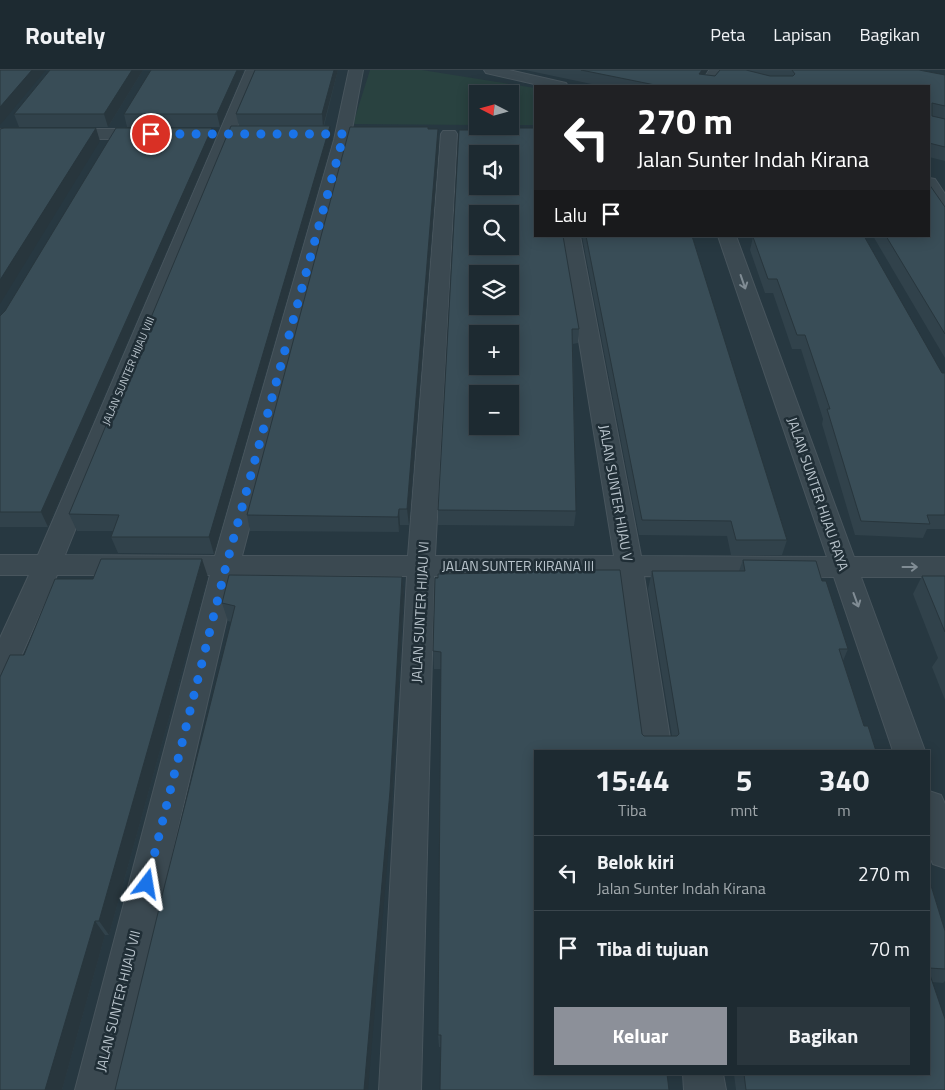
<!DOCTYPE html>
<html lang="id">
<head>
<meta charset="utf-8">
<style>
  body { margin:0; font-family:"Titillium Web",sans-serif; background:#2a363d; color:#f1f3f6; height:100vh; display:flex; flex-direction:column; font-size:19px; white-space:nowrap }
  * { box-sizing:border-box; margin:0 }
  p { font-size:16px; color:#a0a7ab }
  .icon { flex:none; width:28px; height:28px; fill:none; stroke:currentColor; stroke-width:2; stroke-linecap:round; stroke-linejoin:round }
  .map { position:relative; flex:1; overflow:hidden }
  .details { position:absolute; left:534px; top:680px; width:396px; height:325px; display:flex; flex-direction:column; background:#1d2a31; border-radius:0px; box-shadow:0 2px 12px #0003,0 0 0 1px #3b464d }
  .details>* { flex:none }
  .guide { position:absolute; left:534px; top:15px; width:396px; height:152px; border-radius:0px; box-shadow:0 2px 12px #0003,0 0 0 1px #3b464d; background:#202124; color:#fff; overflow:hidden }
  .needle { width:32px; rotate:276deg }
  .fabs { position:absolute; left:469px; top:15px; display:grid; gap:10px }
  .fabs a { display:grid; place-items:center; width:50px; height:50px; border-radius:0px; background:#1d2a31; box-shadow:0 2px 12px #0003,0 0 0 1px #3b464d; font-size:25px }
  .pin { position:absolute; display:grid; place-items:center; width:42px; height:42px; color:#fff; margin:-21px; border:2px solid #fff; border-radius:50%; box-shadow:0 1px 5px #0007 }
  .me { position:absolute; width:55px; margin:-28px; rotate:14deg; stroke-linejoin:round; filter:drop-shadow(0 0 4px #0008) }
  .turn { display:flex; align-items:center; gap:18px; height:105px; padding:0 20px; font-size:22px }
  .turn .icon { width:65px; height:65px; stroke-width:2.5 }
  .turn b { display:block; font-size:35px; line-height:42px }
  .then { display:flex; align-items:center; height:48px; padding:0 20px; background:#0003; gap:10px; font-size:19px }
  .eta { display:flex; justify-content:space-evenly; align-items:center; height:85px; text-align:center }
  .eta b { font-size:30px; font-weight:700; line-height:35px }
  .primary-button { display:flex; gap:10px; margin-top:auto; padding:10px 20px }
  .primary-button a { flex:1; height:58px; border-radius:0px; background:#8c9099; color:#fff; font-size:20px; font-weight:700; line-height:58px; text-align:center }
  .primary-button a+a { background:#2a363d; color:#f1f3f6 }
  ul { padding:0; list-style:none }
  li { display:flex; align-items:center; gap:15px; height:75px; padding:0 20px; border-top:1px solid #3b464d }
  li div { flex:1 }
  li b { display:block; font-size:19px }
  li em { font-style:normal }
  header { display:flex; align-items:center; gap:30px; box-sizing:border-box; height:70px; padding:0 25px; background:#1d2a31; border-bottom:1px solid #3b464d }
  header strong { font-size:24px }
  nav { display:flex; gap:28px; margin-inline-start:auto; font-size:18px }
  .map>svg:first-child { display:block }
  .green { fill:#294240 }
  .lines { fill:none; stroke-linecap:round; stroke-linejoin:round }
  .minor-casing { stroke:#48555d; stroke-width:2 }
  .minor { fill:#3b4951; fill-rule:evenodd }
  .wall { fill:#31424b }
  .shaded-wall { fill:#28363d }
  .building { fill:#394d57; stroke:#28363d; fill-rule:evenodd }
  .oneway { stroke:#808c94 }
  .route { stroke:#1a73e8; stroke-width:9; stroke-dasharray:0 16.2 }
  .labels { text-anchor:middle; stroke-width:5; stroke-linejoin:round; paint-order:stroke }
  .far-street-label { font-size:11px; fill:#b8c3cb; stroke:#202e36 }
  .street-label { font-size:14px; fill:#b8c3cb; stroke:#202e36 }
</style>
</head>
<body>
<header>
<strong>Routely</strong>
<nav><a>Peta</a><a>Lapisan</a><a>Bagikan</a></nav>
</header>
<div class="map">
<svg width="945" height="1020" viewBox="0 0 945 1020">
  <rect width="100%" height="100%" fill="#273841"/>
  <path class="green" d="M 370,0 L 422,0 L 535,18 L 535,55 L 510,55 L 510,24 L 478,24 L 477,55 L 353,54 Z"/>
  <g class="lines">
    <defs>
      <g id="minor">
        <path d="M 246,0 L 260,0 L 65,485 L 215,486 L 334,70 L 349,0 L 363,0 L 350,70 L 242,486 L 408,486 L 441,64 L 443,61 L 455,61 L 457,64 L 435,486 L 614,486 L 562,166 L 580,166 L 641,486 L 827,487 L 718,166 L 736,166 L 854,487 L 945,487 L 945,507 L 861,507 L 925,681 L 893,681 L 834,507 L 644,506 L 672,681 L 640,681 L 617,506 L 434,506 L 421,1020 L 379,1020 L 407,506 L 237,505 L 117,1020 L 75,1020 L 210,505 L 57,505 L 11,609 L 0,612 L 0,568 L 29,505 L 0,505 L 0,485 L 38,485 Z"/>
        <path d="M 484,0 L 509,0 L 566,13 L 568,16 L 543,16 L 486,3 Z"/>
        <path d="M 709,0 L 723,0 L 713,16 L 699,16 Z"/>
        <path d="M 0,59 L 151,59 L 157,61 L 159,64 L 157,67 L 151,69 L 0,69 Z"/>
        <path d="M 929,108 L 935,109 L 945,124 L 945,141 L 939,140 L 929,125 Z"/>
        <path d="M 929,721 L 941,725 L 945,734 L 945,798 L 933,794 L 929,785 Z"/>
        <path d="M 683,1004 L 723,1004 L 726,1020 L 684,1020 Z"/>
      </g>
    </defs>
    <use href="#minor" class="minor-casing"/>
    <use href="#minor" class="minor"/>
  </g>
  <g class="wall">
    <path d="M 143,0 L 108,57 L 19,57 L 14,44 Z"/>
    <path d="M 244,0 L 220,57 L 127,57 L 124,44 Z"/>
    <path d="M 255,0 L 338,0 L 324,56 L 332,71 L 214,484 L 118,483 L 111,467 L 113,461 L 77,461 L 69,444 L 239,56 L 236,44 Z"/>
    <path d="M 525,0 L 708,0 L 705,5 L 715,6 L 720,0 L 919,0 L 945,5 L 945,91 L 929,87 L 929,16 L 601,16 Z"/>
    <path d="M 428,59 L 438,59 L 439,73 L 409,455 L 400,455 L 399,462 L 250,461 L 247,445 Z"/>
    <path d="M 506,60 L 579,259 L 578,273 L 573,274 L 576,441 L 574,456 L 438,455 L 438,440 Z"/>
    <path d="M 214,71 L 48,457 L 0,457 L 0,246 Z"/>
    <path d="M 945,137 L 945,288 L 873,166 L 929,166 Z"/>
    <path d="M 582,166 L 692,166 L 787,470 L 782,485 L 731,485 L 727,466 L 639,465 Z"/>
    <path d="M 755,166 L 864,166 L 942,303 L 945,303 L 945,459 L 927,459 L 923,468 L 855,465 L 822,354 L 823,349 L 801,279 L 792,279 L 773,223 L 765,223 L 750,180 L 753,167 Z"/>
    <path d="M 743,490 L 822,511 L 848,579 L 843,591 L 864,656 L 535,681 L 441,977 L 439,977 L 438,965 L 441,599 L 434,599 L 433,581 L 499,503 L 499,499 L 593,500 L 642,664 L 644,666 L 672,666 L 648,519 L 652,501 L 739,501 Z"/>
    <path d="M 922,506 L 945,506 L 945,630 L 932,597 L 938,588 L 913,524 Z"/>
    <path d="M 208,507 L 109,865 L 105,865 L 62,1020 L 24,585 L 93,509 Z"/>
    <path d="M 402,507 L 404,526 L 392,738 L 231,552 L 228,551 L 222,533 Z"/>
    <path d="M 929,809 L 945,861 L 945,911 L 943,913 L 932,912 L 945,1020 L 736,1020 L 734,1004 L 929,1004 Z"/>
  </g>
  <g class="shaded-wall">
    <path d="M 32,0 L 46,0 L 0,55 L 0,37 Z"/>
    <path d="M 132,0 L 143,0 L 108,57 L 104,44 Z"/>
    <path d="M 237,0 L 244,0 L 220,57 L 217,44 Z"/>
    <path d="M 334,0 L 338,0 L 323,57 L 322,44 Z"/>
    <path d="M 702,0 L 708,0 L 697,16 L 699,4 Z"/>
    <path d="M 330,56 L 332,71 L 214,484 L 209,467 Z"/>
    <path d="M 96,58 L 100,71 L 0,234 L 0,210 Z"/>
    <path d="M 212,58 L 214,71 L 48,457 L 41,442 Z"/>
    <path d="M 438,59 L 439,73 L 409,455 L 407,439 Z"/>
    <path d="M 399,439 L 400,455 L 399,462 L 398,447 Z"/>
    <path d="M 202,489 L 208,507 L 109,865 L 99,851 Z"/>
    <path d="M 402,507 L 404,526 L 392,738 L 368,1020 L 364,1020 Z"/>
    <path d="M 95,851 L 105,865 L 62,1020 L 45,1020 Z"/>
  </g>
  <g class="building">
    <path d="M 0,0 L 32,0 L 0,37 Z"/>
    <path d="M 50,0 L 132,0 L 104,44 L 14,44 Z"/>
    <path d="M 151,0 L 237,0 L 217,44 L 124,44 Z"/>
    <path d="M 255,0 L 334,0 L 322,44 L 236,44 Z"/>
    <path d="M 581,0 L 702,0 L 699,4 L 715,6 L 720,0 L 746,0 L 770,6 L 793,6 L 795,4 L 792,0 L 919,0 L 945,5 L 945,36 L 932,33 L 932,46 L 945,49 L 945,77 L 929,73 L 929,16 L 660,16 Z"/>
    <path d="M 231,56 L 330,56 L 209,467 L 111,467 L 119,445 L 69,444 Z"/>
    <path d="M 350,57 L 428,57 L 428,59 L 438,59 L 407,439 L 399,439 L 398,447 L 247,445 Z"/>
    <path d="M 4,58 L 96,58 L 0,210 L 0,59 Z"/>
    <path d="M 116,58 L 212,58 L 41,442 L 0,442 L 0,246 L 5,241 Z"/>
    <path d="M 506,58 L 535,58 L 535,166 L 563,166 L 579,259 L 572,259 L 576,441 L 438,440 L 459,60 L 506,60 ZM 478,84 L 510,84 L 510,116 L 478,116 ZM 478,144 L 510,144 L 510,176 L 478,176 ZM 478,204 L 510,204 L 510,236 L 478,236 ZM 478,264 L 510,264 L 510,296 L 478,296 ZM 478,324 L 510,324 L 510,356 L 478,356 Z"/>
    <path d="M 929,114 L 945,137 L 945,264 L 886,166 L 929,166 Z"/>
    <path d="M 586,166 L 692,166 L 787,470 L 736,470 L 731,451 L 642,450 Z"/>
    <path d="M 764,166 L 864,166 L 942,303 L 945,303 L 945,445 L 927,445 L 930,454 L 861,451 L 827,339 L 830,339 L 805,265 L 797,265 L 777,209 L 768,209 L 753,167 Z"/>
    <path d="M 101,489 L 202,489 L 99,851 L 95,851 L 45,1020 L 0,1020 L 0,607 L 10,585 L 24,585 L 55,509 L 93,509 Z"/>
    <path d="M 743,490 L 816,491 L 822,511 L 826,511 L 848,579 L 839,579 L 864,656 L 868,656 L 876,681 L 535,681 L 535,1004 L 667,1004 L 669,1020 L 440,1020 L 441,965 L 438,965 L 441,582 L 433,581 L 435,508 L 438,508 L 438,504 L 500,503 L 499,499 L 592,496 L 593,500 L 620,500 L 642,664 L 644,666 L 677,666 L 679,664 L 652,501 L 745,501 Z"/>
    <path d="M 229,505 L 402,507 L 390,721 L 364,1020 L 115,1020 L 164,818 L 235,536 L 222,533 Z"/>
    <path d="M 922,506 L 945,506 L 945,562 Z"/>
    <path d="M 929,809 L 945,861 L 945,899 L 929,898 Z"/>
    <path d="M 929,902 L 945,949 L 945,1020 L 746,1020 L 744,1004 L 929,1004 Z"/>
  </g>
  <defs><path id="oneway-shaft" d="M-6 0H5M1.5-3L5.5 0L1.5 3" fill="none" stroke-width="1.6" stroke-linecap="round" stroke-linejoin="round" transform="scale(1.25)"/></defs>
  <g class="oneway">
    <use href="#oneway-shaft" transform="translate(743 212) rotate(71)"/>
    <use href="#oneway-shaft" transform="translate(910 497)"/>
    <use href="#oneway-shaft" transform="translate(856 530) rotate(70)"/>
  </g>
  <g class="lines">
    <path class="route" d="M 147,814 L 226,496 L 344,64 L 151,64"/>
  </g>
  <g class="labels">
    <g class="far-street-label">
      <text transform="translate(128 301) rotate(-67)" y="4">JALAN SUNTER HIJAU VIII</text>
    </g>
    <g class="street-label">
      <text transform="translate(616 423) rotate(80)" y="5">JALAN SUNTER HIJAU V</text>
      <text transform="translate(818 424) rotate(71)" y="5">JALAN SUNTER HIJAU RAYA</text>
      <text x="518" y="501">JALAN SUNTER KIRANA III</text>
      <text transform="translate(420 542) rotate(-87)" y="5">JALAN SUNTER HIJAU VI</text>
      <text transform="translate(118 931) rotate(-76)" y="5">JALAN SUNTER HIJAU VII</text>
    </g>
  </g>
</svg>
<div class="fabs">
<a><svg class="needle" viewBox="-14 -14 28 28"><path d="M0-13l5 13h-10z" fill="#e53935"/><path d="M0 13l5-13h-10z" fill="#a0a7ab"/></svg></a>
<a><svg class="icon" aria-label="sound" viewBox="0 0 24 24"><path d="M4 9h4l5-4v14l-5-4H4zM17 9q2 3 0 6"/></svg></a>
<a><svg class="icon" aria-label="search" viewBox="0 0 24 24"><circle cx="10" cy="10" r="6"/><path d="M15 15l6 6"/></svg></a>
<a><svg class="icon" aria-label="layers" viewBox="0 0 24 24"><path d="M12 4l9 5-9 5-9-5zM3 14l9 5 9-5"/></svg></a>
<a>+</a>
<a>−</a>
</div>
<div class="pin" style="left:151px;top:64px;background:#d93025"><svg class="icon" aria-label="arrive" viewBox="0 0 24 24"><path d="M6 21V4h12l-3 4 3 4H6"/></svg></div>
<svg class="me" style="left:147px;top:814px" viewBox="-20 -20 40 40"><path d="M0-17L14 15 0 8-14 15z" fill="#1a73e8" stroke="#fff" stroke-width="4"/></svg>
<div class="guide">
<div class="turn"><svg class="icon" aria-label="left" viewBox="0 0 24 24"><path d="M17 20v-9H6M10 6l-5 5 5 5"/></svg><div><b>270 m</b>Jalan Sunter Indah Kirana</div></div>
<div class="then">Lalu<svg class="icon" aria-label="arrive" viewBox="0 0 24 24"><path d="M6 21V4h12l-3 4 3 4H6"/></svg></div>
</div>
<section class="details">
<div class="eta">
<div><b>15:44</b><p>Tiba</p></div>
<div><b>5</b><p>mnt</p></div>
<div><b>340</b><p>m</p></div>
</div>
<ul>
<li><svg class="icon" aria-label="left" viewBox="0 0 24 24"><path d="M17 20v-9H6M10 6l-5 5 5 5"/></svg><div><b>Belok kiri</b><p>Jalan Sunter Indah Kirana</p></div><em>270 m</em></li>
<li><svg class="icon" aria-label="arrive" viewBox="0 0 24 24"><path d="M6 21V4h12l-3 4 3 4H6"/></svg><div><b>Tiba di tujuan</b></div><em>70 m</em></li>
</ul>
<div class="primary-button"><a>Keluar</a><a>Bagikan</a></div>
</section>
</div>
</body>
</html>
